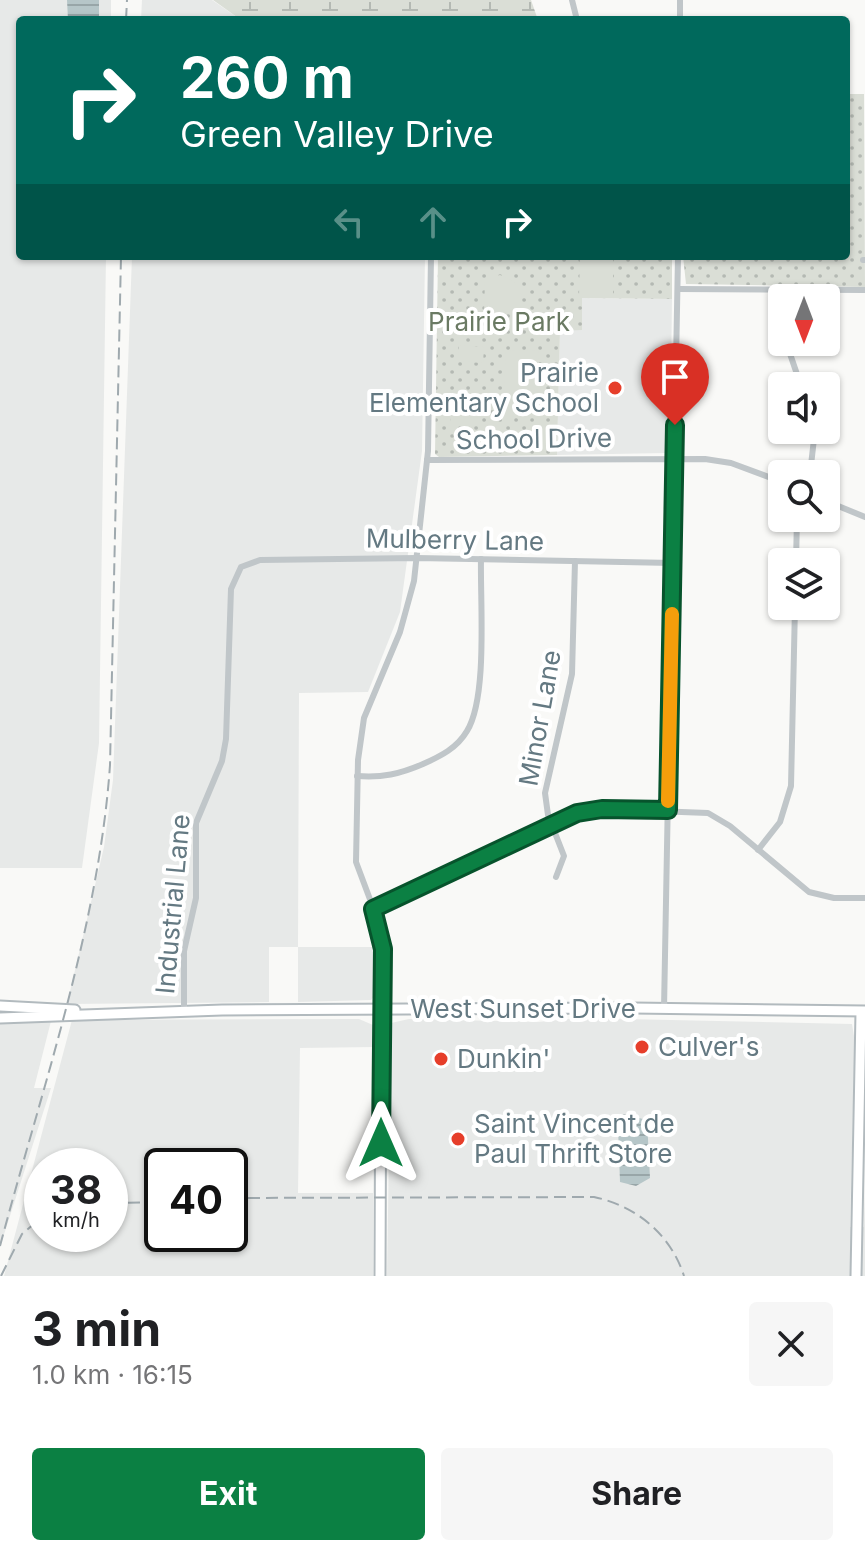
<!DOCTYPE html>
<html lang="en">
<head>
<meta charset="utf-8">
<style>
  body { margin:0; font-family:Inter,sans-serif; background:#f6f6f6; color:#202124; height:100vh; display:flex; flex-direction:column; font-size:30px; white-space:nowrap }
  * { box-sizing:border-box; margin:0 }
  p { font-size:26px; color:#757577 }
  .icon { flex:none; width:44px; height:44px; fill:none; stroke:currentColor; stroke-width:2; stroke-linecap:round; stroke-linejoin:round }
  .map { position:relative; height:1276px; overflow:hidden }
  .side { display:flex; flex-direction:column; background:#fff; flex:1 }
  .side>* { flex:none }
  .top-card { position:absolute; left:16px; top:16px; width:834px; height:244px; border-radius:8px; box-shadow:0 2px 6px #0004; background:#00695c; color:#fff; overflow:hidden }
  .needle { width:52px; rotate:180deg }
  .tools { position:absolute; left:768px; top:284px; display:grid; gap:16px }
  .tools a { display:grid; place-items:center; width:72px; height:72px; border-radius:8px; background:#fff; box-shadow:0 2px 6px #0004; font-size:40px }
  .speed { position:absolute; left:24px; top:1148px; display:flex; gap:16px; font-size:40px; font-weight:700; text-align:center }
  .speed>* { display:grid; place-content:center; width:104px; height:104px; border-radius:50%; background:#fff; box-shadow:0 2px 6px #0004; line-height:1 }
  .speed small { font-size:20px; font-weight:400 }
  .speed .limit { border:4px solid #111; border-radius:12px; background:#fff; color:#111 }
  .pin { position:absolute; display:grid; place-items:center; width:68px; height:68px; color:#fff; margin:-82px -34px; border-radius:50% 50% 50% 0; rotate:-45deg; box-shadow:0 0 8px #0007 }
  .pin .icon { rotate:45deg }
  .me { position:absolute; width:88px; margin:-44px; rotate:0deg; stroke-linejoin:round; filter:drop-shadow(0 0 6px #0008) }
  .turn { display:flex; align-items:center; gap:28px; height:168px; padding:0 32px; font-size:36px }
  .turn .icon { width:104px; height:104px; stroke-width:2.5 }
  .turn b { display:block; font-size:56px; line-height:68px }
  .lanes { display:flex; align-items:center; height:76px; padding:0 32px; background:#0003; justify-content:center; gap:40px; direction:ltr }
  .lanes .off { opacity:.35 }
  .round { display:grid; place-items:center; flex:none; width:84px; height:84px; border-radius:8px; background:#f6f6f6 }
  .head { display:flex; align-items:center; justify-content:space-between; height:136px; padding:0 32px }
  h1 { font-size:48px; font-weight:700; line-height:60px }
  .action { display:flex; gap:16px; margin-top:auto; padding:16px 32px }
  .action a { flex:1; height:92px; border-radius:8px; background:#0b8043; color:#fff; font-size:32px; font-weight:700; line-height:92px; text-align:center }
  .action a+a { background:#f6f6f6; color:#202124 }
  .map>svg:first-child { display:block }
  .built { fill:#e7e9e8; fill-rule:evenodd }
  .green { fill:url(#green-dots) }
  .wetland { fill:url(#wetland-marsh) }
  .pitch { fill:#daded6 }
  .water { fill:url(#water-rules) }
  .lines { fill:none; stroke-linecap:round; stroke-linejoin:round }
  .secondary-casing { stroke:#b2babe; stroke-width:13 }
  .street { stroke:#c0c6c9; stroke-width:6 }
  .secondary { stroke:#fff; stroke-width:9 }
  .rail { stroke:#9fa9ae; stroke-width:2; stroke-dasharray:12 6; stroke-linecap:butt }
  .route-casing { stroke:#07532c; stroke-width:20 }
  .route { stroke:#0b8043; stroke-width:14 }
  .slow { stroke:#f59e0b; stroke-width:14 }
  .poi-dot { fill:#e63e2a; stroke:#fff; stroke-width:3 }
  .labels { text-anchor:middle; stroke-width:8; stroke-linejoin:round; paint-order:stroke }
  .park-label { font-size:26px; fill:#6a7a63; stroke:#fff }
  .poi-label { font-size:26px; fill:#647982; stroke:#fff; text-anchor:start }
  .street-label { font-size:26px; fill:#647982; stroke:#fff }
</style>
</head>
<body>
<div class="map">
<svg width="865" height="1276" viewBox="0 0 865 1276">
  <defs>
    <pattern id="green-dots" width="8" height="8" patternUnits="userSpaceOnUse" patternTransform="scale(2)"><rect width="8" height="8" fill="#daded6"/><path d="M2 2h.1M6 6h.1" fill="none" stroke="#b4b9b3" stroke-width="1.8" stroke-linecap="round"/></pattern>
    <pattern id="wetland-marsh" width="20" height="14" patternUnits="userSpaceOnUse" patternTransform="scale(2)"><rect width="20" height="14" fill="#daded6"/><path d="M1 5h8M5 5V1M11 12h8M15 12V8" fill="none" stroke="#b4b9b3"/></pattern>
    <pattern id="water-rules" width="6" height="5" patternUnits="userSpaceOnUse" patternTransform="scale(2)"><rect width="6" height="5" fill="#b6c6c8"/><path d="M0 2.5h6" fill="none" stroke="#98a6a8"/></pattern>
  </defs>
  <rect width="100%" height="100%" fill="#f9f9f7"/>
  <g class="built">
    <path d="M 0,0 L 111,0 L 111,20 L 20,20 L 20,256 L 106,256 L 99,743 L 82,868 L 0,868 Z"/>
    <path d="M 142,0 L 212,0 L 241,20 L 141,20 Z"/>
    <path d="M 132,256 L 425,256 L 422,451 L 400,612 L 368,692 L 299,693 L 298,947 L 378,947 L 376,994 L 371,1000 L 298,1002 L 298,947 L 269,947 L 269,1002 L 67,1004 L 104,847 L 113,780 Z"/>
    <path d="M 582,298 L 672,299 L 670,445 L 666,453 L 557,455 L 560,330 Z"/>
    <path d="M 578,1018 L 852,1024 L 854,1036 L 865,1037 L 865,1066 L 854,1066 L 850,1227 L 864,1227 L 865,1188 L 865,1276 L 387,1276 L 391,1023 L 409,1019 L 538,1022 Z"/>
    <path d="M 359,1019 L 373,1025 L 375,1047 L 300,1048 L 298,1193 L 373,1193 L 373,1276 L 4,1276 L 72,1020 ZM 42,1166 L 110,1166 L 110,1234 L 42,1234 ZM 162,1166 L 230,1166 L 230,1234 L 162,1234 Z"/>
    <path d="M 51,1021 L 34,1088 L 51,1088 L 0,1247 L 0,1023 Z"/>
  </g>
  <g class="green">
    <path d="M 846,94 L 864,94 L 865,287 L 686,284 L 683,256 L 846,256 Z"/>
    <path d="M 438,256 L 672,256 L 672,299 L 582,298 L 582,330 L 560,331 L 557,455 L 439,457 L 435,454 Z"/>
  </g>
  <path class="wetland" d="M 213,0 L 531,0 L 538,20 L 241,20 Z"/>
  <g class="pitch">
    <path d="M 580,256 L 613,256 L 613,297 L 579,297 Z"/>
    <path d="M 500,275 C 519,281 527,295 518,314 L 484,314 L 485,279 Z"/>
    <path d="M 459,345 L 484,347 L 483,363 L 458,361 Z"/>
    <path d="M 506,350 L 539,351 L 536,417 L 503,416 Z"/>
    <path d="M 461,395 L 476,403 L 479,413 L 475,422 L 450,422 L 453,397 Z"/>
  </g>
  <g class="water">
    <path d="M 67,0 L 99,0 L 99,20 L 68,20 Z"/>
    <path d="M 623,1114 L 647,1120 L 650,1178 L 636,1186 L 620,1182 L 618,1127 Z"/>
  </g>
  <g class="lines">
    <defs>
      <g id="secondary">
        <path d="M 0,1006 L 75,1010"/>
        <path d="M 0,1018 L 222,1010 L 633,1008 L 865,1011"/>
        <path d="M 380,1276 L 381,1010"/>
        <path d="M 856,1276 L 861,1012"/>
      </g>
    </defs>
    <use href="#secondary" class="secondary-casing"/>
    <g class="street">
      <path d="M 572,0 L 577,20"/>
      <path d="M 680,20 L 680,0"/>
      <path d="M 863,260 L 865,260"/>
      <path d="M 678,289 L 865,290"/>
      <path d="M 786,342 L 801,386"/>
      <path d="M 427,460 L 705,459 L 731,463 L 782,482"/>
      <path d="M 810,474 L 815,430"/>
      <path d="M 826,501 L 865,517"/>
      <path d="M 796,562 L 797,518"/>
      <path d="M 357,776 C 382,778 400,774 423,764 C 441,756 457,748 467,731 C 488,697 480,602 481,559"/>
      <path d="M 758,850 L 780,822 L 791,786 L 795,606"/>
      <path d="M 556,877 L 564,856 L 548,815 L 545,793 L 572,674 L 575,561"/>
      <path d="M 373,909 L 563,819 L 602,809 L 708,813 L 730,826 L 809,892 L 834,898 L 865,898"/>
      <path d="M 664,1009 L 678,256"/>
      <path d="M 381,1010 L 380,926 L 356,862 L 358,760 L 364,718 L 400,632 L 414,581 L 428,451 L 431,256"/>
      <path d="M 184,1011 L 184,951 L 196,898 L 196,823 L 222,761 L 226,739 L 231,589 L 241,567 L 260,560 L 417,558 L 673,563"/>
    </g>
    <use href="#secondary" class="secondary"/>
    <g class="rail">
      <path d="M 126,20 L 127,0"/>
      <path d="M 230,1198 L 594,1197 C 637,1206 671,1235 684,1276"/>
      <path d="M 110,1203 L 162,1202"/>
      <path d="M 0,1246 C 41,1091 99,926 110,765 L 121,256"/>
      <path d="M 1,1276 L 22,1234 L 42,1217"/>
    </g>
  </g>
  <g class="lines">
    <defs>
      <path id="route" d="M 381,1143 L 383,949 L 373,909 L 577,813 L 602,809 L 668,810 L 675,425"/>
    </defs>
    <use href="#route" class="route-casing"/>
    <use href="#route" class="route"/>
    <path class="slow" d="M 668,801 L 672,614"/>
  </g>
  <g class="poi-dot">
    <circle cx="615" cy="388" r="8"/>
    <circle cx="642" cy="1047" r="8"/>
    <circle cx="441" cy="1059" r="8"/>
    <circle cx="458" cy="1139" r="8"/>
  </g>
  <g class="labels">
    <g class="park-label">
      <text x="499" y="331">Prairie Park</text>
    </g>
    <g class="poi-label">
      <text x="599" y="382" text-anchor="end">Prairie<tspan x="599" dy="30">Elementary School</tspan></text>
      <text x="658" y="1056">Culver's</text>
      <text x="457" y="1068">Dunkin'</text>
      <text x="474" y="1133">Saint Vincent de<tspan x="474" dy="30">Paul Thrift Store</tspan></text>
    </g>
    <g class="street-label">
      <text transform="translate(534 439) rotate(-1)" y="9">School Drive</text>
      <text transform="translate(455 540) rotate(1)" y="9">Mulberry Lane</text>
      <text transform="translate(540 718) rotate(-80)" y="9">Minor Lane</text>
      <text transform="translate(173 904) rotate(-85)" y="9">Industrial Lane</text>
      <text x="523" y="1018">West Sunset Drive</text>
    </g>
  </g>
</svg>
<div class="tools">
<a><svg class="needle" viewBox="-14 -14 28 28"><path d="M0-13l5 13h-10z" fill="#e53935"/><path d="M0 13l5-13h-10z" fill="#757577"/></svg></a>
<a><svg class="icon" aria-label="sound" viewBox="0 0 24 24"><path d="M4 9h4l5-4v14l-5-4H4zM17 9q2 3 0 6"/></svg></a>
<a><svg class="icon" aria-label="search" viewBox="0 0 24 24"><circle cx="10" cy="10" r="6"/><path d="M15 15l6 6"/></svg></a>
<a><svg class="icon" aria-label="layers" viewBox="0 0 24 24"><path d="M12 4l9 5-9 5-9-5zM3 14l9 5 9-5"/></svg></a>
</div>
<div class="speed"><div>38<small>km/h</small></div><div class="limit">40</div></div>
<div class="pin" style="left:675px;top:425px;background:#d93025"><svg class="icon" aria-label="arrive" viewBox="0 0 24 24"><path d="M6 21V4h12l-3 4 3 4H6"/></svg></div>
<svg class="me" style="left:381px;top:1143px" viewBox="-20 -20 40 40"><path d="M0-17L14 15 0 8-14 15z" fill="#0b8043" stroke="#fff" stroke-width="4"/></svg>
<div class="top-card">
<div class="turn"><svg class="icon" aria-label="right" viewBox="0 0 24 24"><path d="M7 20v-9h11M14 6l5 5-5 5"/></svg><div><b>260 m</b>Green Valley Drive</div></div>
<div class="lanes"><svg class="icon off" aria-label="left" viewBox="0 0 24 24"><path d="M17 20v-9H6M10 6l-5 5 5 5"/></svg><svg class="icon off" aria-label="ahead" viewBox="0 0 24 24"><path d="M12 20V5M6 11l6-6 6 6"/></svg><svg class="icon" aria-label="right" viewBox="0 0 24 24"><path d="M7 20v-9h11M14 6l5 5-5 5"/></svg></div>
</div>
</div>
<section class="side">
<div class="head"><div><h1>3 min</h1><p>1.0 km · 16:15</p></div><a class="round"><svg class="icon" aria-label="close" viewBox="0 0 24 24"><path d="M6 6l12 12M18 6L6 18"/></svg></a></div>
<div class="action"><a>Exit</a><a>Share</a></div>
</section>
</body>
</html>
